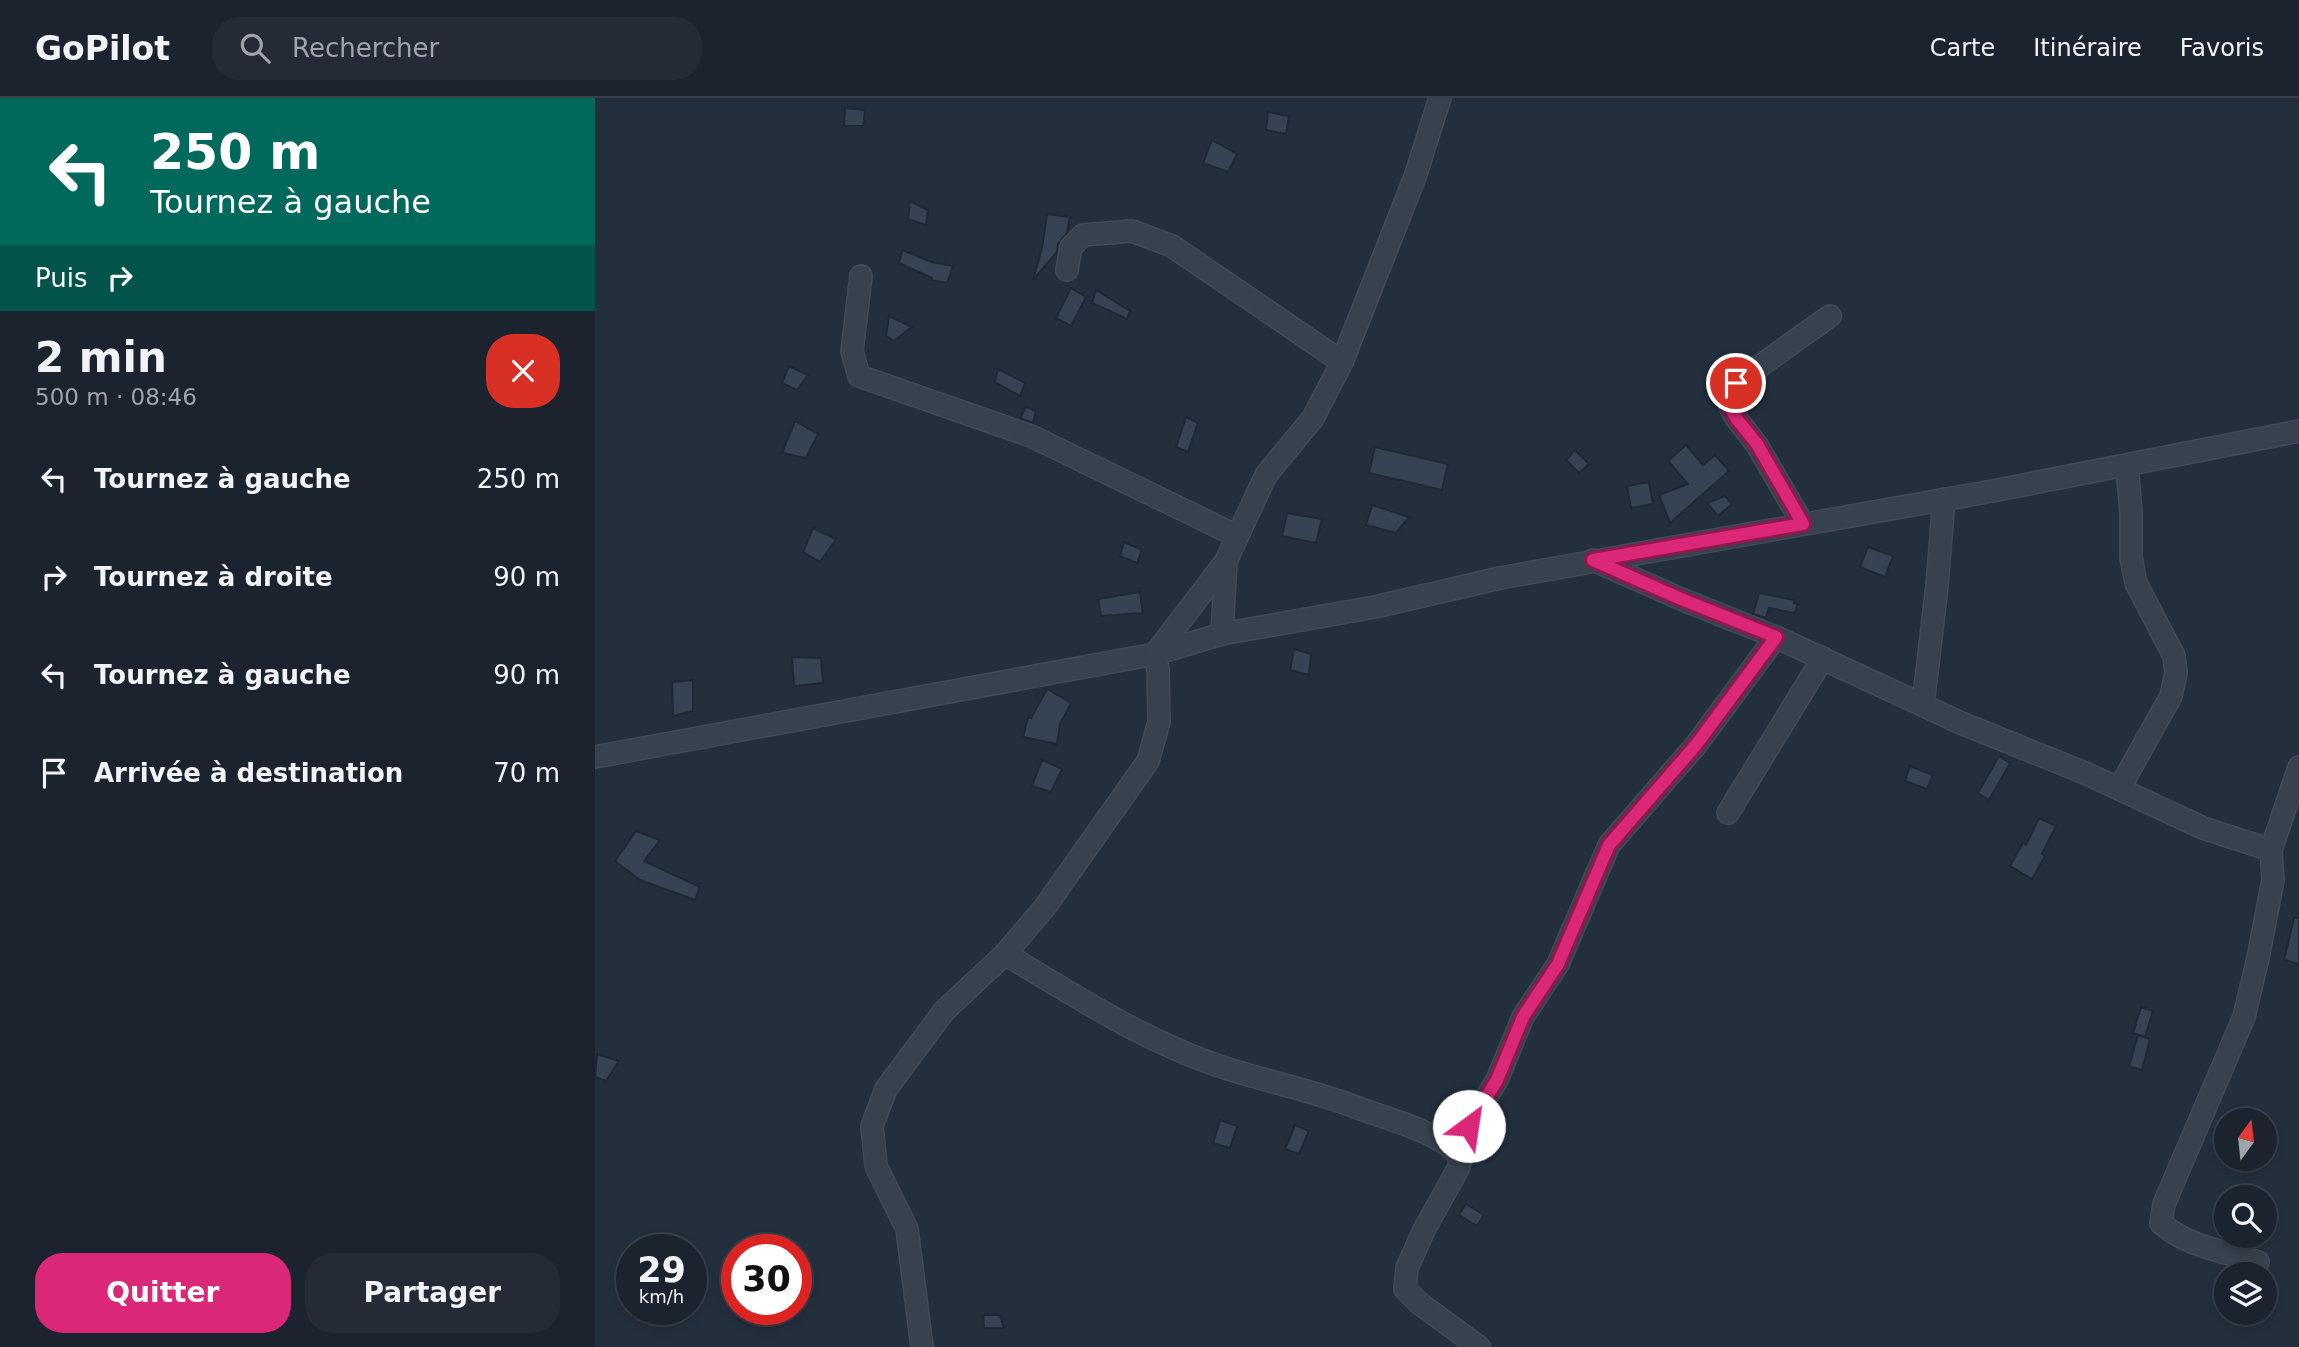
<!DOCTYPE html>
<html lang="fr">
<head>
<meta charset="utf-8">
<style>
  body { margin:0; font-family:"DejaVu Sans",sans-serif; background:#242b36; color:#f1f3f6; height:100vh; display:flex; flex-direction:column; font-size:26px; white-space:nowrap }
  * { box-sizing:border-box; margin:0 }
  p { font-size:23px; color:#a0a4aa }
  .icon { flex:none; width:38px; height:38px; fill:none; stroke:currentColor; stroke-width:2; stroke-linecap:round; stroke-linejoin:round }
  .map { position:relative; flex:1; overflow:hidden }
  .side { display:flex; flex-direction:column; background:#1b232e; width:595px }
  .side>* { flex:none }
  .hud { background:#00695c; color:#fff; overflow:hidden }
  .needle { width:46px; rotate:15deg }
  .buttons { position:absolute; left:1619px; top:1010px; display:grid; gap:14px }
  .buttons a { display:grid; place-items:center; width:63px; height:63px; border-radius:50%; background:#1b232e; box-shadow:0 4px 10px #0003,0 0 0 2px #39404a; font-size:35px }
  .speed { position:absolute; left:21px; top:1136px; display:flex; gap:14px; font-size:35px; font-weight:700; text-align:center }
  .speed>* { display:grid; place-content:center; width:91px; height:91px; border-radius:50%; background:#1b232e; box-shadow:0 4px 10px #0003,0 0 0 2px #39404a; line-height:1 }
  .speed small { font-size:18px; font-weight:400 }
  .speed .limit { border:10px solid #d22; background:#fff; color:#111 }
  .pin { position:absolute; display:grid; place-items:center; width:60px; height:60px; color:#fff; margin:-30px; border:4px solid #fff; border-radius:50%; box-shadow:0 2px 7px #0007 }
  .me { position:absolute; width:77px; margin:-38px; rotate:31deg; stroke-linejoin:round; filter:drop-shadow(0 0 5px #0008) }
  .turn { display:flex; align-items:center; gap:24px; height:147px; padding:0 35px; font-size:32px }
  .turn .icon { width:91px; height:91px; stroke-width:2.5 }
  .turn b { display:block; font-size:49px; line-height:60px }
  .then { display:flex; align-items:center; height:66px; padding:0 35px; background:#0003; gap:14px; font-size:26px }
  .round { display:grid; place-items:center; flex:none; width:74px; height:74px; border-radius:28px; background:#242b36 }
  .overview { display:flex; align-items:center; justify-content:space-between; height:119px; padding:0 35px }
  h1 { font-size:42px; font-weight:600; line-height:52px }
  .primary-button { display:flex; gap:14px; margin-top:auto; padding:14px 35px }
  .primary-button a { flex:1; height:80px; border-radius:28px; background:#db2777; color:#fff; font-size:28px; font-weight:600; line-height:80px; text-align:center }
  .primary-button a+a { background:#242b36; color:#f1f3f6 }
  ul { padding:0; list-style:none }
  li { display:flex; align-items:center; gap:21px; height:98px; padding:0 35px }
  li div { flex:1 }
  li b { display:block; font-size:26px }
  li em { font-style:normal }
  header { display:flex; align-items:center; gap:42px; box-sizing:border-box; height:98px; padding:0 35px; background:#1b232e; border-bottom:2px solid #39404a }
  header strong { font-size:33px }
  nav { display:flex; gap:38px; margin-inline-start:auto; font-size:24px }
  .search { width:490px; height:63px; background:#242b36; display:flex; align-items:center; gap:18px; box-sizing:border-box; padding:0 24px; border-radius:28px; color:#a0a4aa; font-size:26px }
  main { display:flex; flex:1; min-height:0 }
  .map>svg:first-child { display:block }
  .building { fill:#364354; stroke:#1f2835; stroke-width:2 }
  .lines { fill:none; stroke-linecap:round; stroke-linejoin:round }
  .minor-casing { stroke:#414a57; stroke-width:24 }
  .minor { stroke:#38414e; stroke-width:21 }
  .route-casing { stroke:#8e194d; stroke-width:18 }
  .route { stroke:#db2777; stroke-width:12 }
</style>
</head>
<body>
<header>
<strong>GoPilot</strong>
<div class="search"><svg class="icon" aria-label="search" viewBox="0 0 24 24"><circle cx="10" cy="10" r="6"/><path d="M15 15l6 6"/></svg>Rechercher</div>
<nav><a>Carte</a><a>Itinéraire</a><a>Favoris</a></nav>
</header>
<main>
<section class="side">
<div class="hud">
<div class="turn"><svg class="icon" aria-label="left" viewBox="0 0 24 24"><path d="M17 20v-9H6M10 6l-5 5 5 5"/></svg><div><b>250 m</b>Tournez à gauche</div></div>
<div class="then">Puis<svg class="icon" aria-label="right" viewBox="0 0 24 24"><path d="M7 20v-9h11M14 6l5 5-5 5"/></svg></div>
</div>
<div class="overview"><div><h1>2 min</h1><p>500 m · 08:46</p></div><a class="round" style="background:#d93025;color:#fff"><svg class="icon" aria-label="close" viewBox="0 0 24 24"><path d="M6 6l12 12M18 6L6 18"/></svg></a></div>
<ul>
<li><svg class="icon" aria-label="left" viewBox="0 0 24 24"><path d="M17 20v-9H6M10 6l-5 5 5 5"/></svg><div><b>Tournez à gauche</b></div><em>250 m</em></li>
<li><svg class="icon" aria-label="right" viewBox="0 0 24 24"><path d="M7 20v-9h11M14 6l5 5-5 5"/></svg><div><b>Tournez à droite</b></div><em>90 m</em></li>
<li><svg class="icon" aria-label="left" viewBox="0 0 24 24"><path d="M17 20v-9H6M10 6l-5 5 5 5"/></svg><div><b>Tournez à gauche</b></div><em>90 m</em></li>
<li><svg class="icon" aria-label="arrive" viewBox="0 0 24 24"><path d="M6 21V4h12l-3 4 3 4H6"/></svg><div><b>Arrivée à destination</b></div><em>70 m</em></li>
</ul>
<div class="primary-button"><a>Quitter</a><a>Partager</a></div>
</section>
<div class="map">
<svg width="1704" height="1249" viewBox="0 0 1704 1249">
  <rect width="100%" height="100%" fill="#242f3e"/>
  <g class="building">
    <path d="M 250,10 L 270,12 L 268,28 L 249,28 Z"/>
    <path d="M 673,14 L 694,18 L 691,36 L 671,32 Z"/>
    <path d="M 617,42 L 642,56 L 633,74 L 608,65 Z"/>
    <path d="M 315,103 L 333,112 L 331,127 L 313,121 Z"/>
    <path d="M 452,116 L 475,119 L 472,135 L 463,146 L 462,154 L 438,182 L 447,150 Z"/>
    <path d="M 307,152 L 337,164 L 358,168 L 352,185 L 336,182 L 337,180 L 304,165 Z"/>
    <path d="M 476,190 L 491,199 L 476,228 L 461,220 Z"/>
    <path d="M 501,192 L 535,213 L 532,221 L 497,205 Z"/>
    <path d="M 294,218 L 317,229 L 299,243 L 291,238 Z"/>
    <path d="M 194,268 L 213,277 L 202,292 L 187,285 Z"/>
    <path d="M 403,271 L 430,285 L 425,298 L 400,284 Z"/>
    <path d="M 431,309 L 441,313 L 438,325 L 425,320 Z"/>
    <path d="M 591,319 L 603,325 L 593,354 L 581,349 Z"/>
    <path d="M 200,323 L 223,336 L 211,360 L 187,355 Z"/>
    <path d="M 1091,347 L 1108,367 L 1120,357 L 1134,373 L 1075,425 L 1064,397 L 1093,386 L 1073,363 Z"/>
    <path d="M 780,349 L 853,366 L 847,392 L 774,375 Z"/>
    <path d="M 980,352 L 994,366 L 984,375 L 971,362 Z"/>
    <path d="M 1054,384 L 1058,406 L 1036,410 L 1032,388 Z"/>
    <path d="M 1130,398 L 1137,406 L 1123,418 L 1112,405 Z"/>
    <path d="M 777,407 L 814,419 L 801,435 L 771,427 Z"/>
    <path d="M 692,415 L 727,421 L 721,445 L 687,438 Z"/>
    <path d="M 218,430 L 241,441 L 225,464 L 208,454 Z"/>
    <path d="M 529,444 L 547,452 L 542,465 L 525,458 Z"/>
    <path d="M 1273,449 L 1298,458 L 1290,479 L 1265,469 Z"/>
    <path d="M 545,494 L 548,515 L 506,518 L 503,501 Z"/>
    <path d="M 1164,495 L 1200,502 L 1199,505 L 1203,506 L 1200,515 L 1174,510 L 1171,520 L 1158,516 Z"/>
    <path d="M 699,551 L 716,556 L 714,577 L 695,572 Z"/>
    <path d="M 197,559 L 226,560 L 228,585 L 199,588 Z"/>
    <path d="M 98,582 L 98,613 L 78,618 L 77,584 Z"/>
    <path d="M 452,591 L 476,605 L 465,626 L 462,646 L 428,639 L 433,619 L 436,620 Z"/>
    <path d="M 1404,658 L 1415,665 L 1394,702 L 1383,695 Z"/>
    <path d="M 447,662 L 467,671 L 456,694 L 437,688 Z"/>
    <path d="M 1315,668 L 1338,677 L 1332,691 L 1310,683 Z"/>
    <path d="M 1444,720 L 1461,728 L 1447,756 L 1450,758 L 1437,781 L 1415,768 L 1428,745 L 1431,747 Z"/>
    <path d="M 41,733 L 65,742 L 49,763 L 105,789 L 100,802 L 45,782 L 20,763 Z"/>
    <path d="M 1699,820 L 1704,820 L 1704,866 L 1689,862 Z"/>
    <path d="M 1546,909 L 1558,913 L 1550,939 L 1538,935 Z"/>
    <path d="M 1543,937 L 1555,941 L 1547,972 L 1534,968 Z"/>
    <path d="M 2,956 L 24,963 L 11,983 L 0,979 Z"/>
    <path d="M 625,1022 L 642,1028 L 635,1050 L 618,1045 Z"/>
    <path d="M 700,1027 L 714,1033 L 704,1056 L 690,1051 Z"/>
    <path d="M 871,1106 L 889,1117 L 882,1128 L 864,1117 Z"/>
    <path d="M 388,1217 L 405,1217 L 409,1230 L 389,1230 Z"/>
  </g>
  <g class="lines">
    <defs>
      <g id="minor">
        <path d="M 472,172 L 476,149 L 488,137 L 537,133 L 577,148 L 747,264"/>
        <path d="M 266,178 L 257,253 L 264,278 L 436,338 L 642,438"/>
        <path d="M 1208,426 L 1162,347 L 1141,320 L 1135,309 L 1136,293 L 1141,285 L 1235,218"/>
        <path d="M 998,462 L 1086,501 L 1181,539 L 1366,625 L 1490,675 L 1608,730 L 1676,752"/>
        <path d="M 627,536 L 631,463 L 671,377 L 718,320 L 747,264 L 820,79 L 845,0"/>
        <path d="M 1328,607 L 1342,488 L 1349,401"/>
        <path d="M 0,659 L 560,556 L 627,536 L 780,509 L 905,480 L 1403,392 L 1704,333"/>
        <path d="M 1524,691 L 1576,598 L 1581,575 L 1579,558 L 1541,485 L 1536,460 L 1536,415 L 1532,367"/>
        <path d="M 1133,715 L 1228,560"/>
        <path d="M 410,856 C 479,897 544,940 621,967 C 668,983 717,992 763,1010 C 792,1021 850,1035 866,1061 L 863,1071 L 829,1132 L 812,1170 L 810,1191 L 824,1205 L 884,1249"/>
        <path d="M 860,1051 L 902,982 L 928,919 L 963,866 L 1014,747 L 1101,647 L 1181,539"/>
        <path d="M 1663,1164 C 1632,1154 1590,1148 1566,1125 L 1569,1106 L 1649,919 L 1663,860 L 1678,782 L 1676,752 L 1704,669"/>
        <path d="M 327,1249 L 312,1131 L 281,1068 L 277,1028 L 291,991 L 349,913 L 410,856 L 450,809 L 553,663 L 564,624 L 563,572 L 560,556 L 631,463"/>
      </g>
    </defs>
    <use href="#minor" class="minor-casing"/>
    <use href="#minor" class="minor"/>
  </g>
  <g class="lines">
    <defs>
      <path id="route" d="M 874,1028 L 902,982 L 928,919 L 963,866 L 1014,747 L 1101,647 L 1181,539 L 1086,501 L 998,462 L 1208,426 L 1162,346 L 1141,320 L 1135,309 L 1136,293 L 1141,285"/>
    </defs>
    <use href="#route" class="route-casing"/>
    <use href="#route" class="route"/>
  </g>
</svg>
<div class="buttons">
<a><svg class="needle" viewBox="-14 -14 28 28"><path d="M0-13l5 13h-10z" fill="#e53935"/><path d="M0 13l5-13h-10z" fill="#a0a4aa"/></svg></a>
<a><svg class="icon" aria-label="search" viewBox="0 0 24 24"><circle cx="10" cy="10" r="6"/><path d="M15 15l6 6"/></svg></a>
<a><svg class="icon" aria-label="layers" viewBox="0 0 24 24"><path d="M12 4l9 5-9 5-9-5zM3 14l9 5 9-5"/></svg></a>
</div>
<div class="speed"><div>29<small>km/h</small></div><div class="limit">30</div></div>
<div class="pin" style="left:1141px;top:285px;background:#d93025"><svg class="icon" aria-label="arrive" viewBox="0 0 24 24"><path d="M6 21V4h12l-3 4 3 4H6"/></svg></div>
<svg class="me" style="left:874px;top:1028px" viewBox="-20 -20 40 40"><circle r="19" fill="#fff"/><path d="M0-13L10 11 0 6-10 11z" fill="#db2777"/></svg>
</div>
</main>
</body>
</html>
